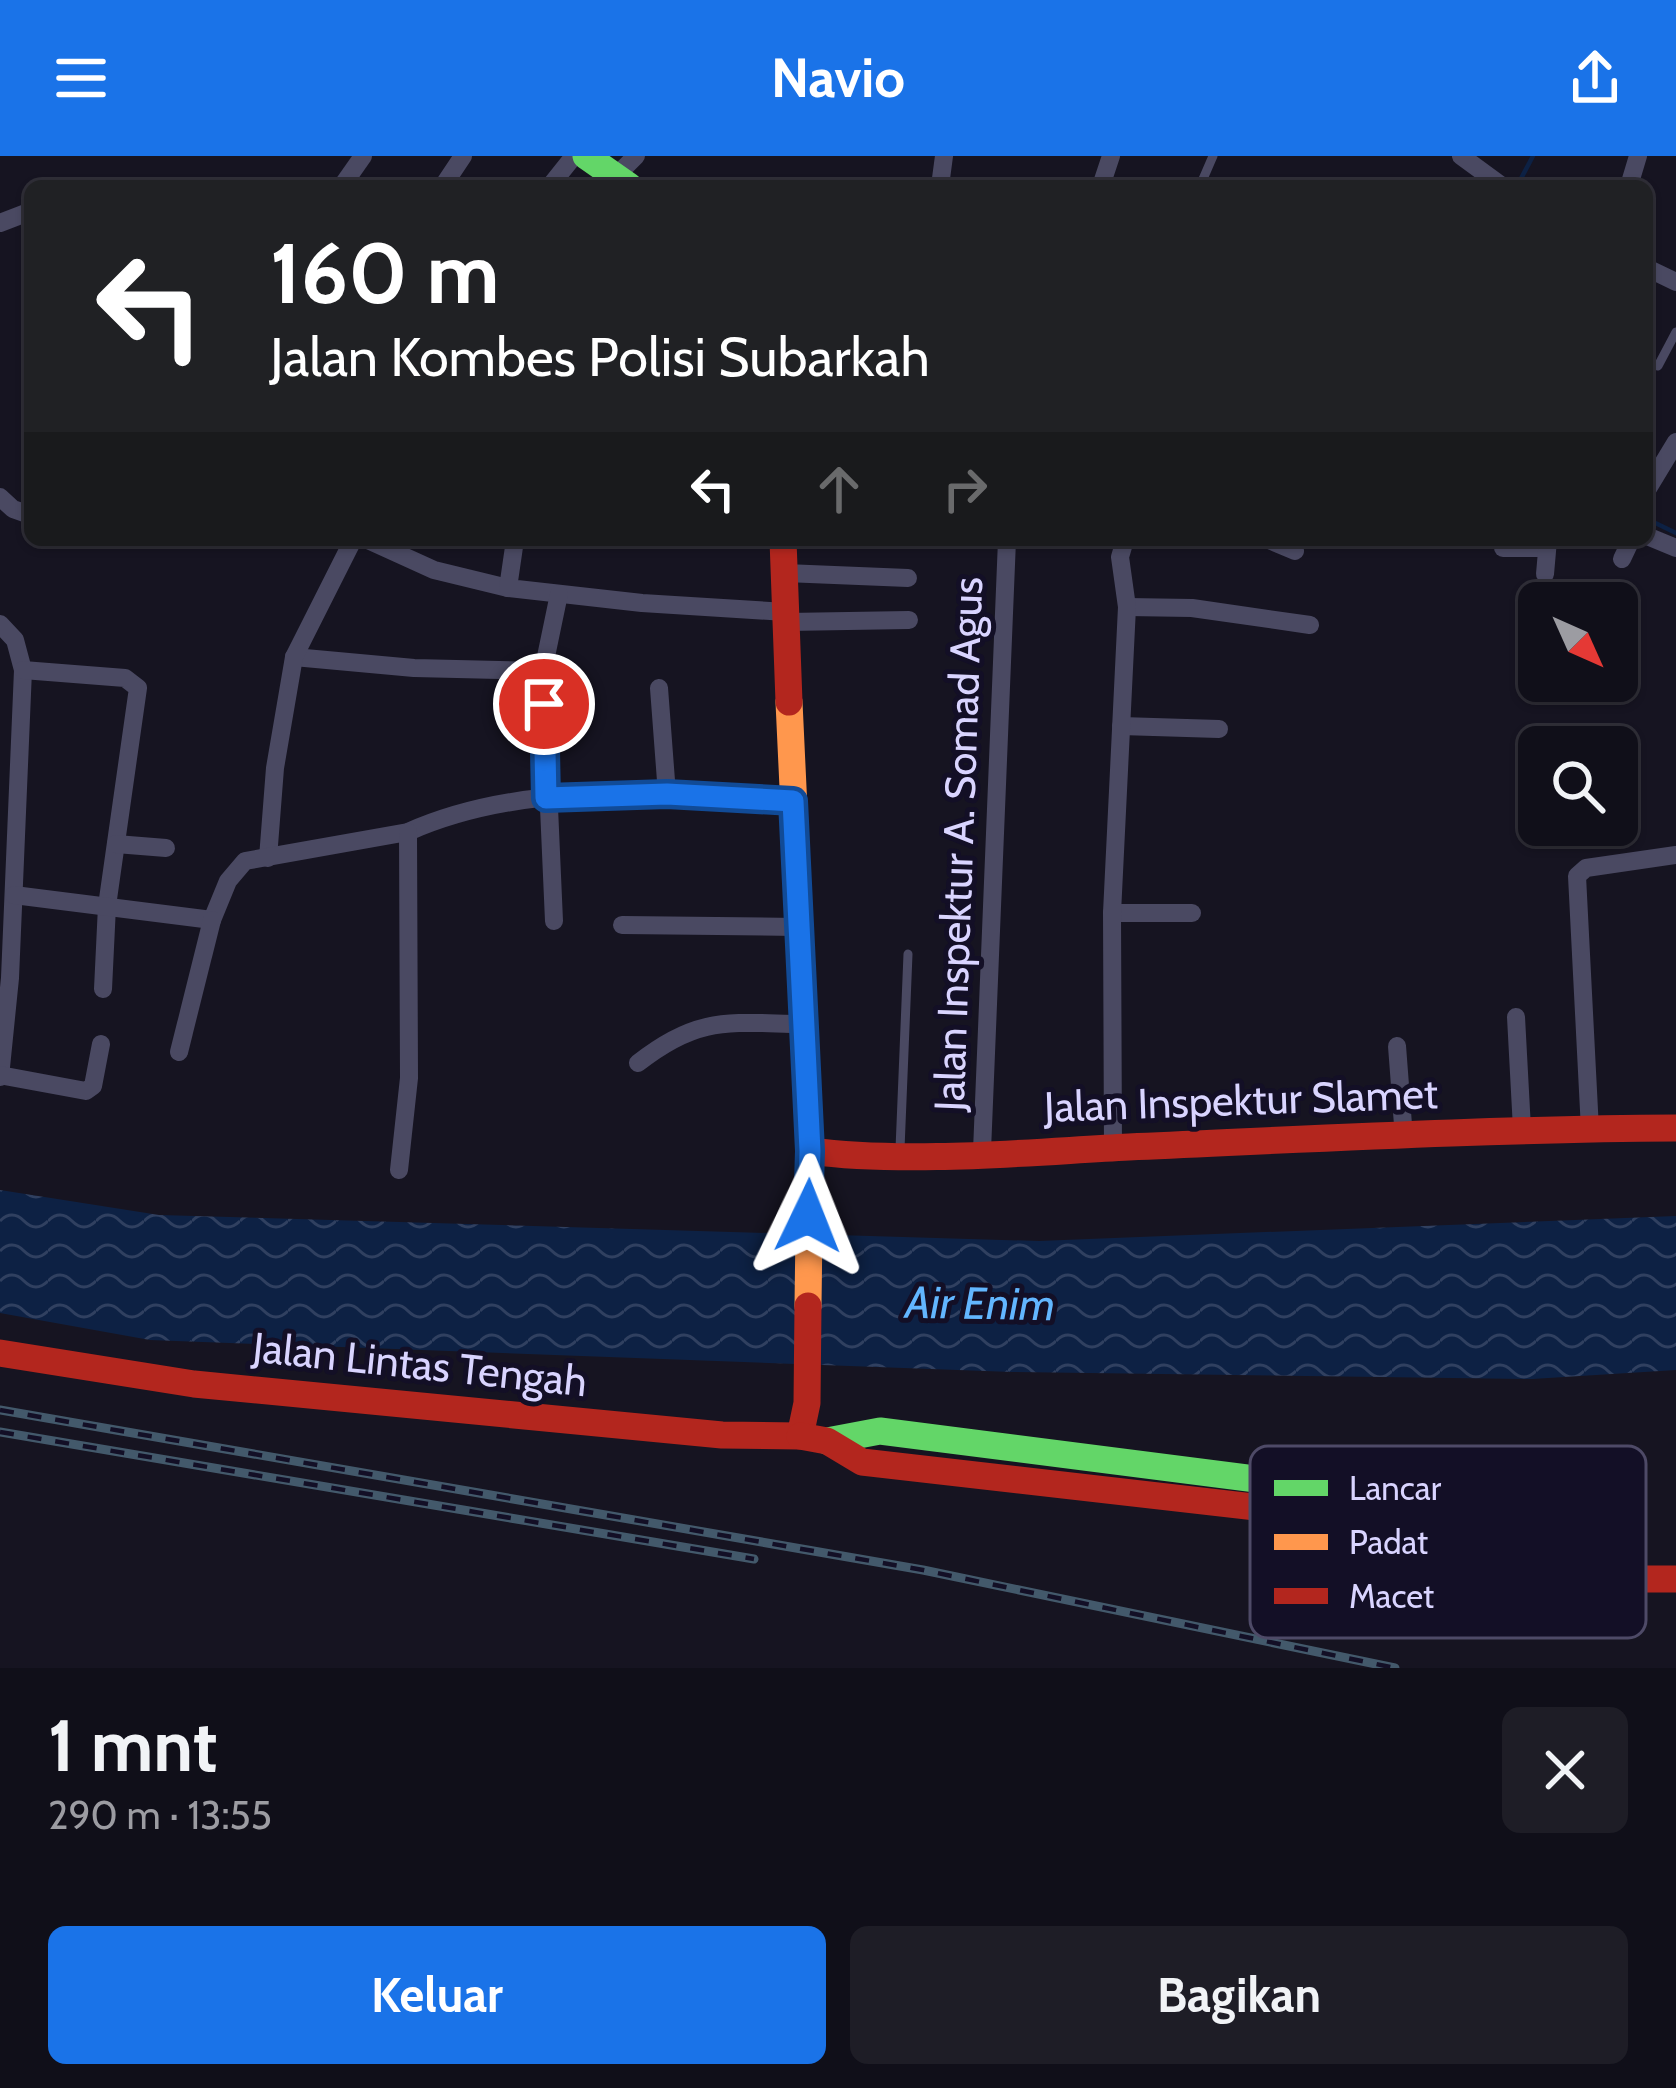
<!DOCTYPE html>
<html lang="id">
<head>
<meta charset="utf-8">
<style>
  body { margin:0; font-family:Cabin,sans-serif; background:#1e1d26; color:#f1f3f6; height:100vh; display:flex; flex-direction:column; font-size:45px; white-space:nowrap }
  * { box-sizing:border-box; margin:0 }
  p { font-size:39px; color:#9c9ca2 }
  .icon { flex:none; width:66px; height:66px; fill:none; stroke:currentColor; stroke-width:2; stroke-linecap:round; stroke-linejoin:round }
  .map { position:relative; height:1512px; overflow:hidden }
  .drawer { display:flex; flex-direction:column; background:#100f19; flex:1 }
  .drawer>* { flex:none }
  .hud { position:absolute; left:24px; top:24px; width:1629px; height:366px; border-radius:18px; box-shadow:0 3px 9px #0004,0 0 0 3px #302f38; background:#202124; color:#fff; overflow:hidden }
  .needle { width:78px; rotate:135deg }
  .fabs { position:absolute; left:1518px; top:426px; display:grid; gap:24px }
  .fabs a { display:grid; place-items:center; width:120px; height:120px; border-radius:18px; background:#100f19; box-shadow:0 3px 9px #0004,0 0 0 3px #302f38; font-size:60px }
  .pin { position:absolute; display:grid; place-items:center; width:102px; height:102px; color:#fff; margin:-51px; border:6px solid #fff; border-radius:50%; box-shadow:0 3px 12px #0007 }
  .me { position:absolute; width:132px; margin:-66px; rotate:2deg; stroke-linejoin:round; filter:drop-shadow(0 0 9px #0008) }
  .turn { display:flex; align-items:center; gap:42px; height:252px; padding:0 48px; font-size:54px }
  .turn .icon { width:156px; height:156px; stroke-width:2.5 }
  .turn b { display:block; font-size:84px; line-height:102px }
  .lanes { display:flex; align-items:center; height:114px; padding:0 48px; background:#0003; justify-content:center; gap:60px; direction:ltr }
  .lanes .off { opacity:.35 }
  .round { display:grid; place-items:center; flex:none; width:126px; height:126px; border-radius:18px; background:#1e1d26 }
  .headline { display:flex; align-items:center; justify-content:space-between; height:204px; padding:0 48px }
  h1 { font-size:72px; font-weight:700; line-height:90px }
  .cta { display:flex; gap:24px; margin-top:auto; padding:24px 48px }
  .cta a { flex:1; height:138px; border-radius:18px; background:#1a73e8; color:#fff; font-size:48px; font-weight:700; line-height:138px; text-align:center }
  .cta a+a { background:#1e1d26; color:#f1f3f6 }
  header { display:flex; justify-content:space-between; align-items:center; height:156px; padding:0 48px; background:#1a73e8; color:#fff; font-size:54px; font-weight:700 }
  .map>svg:first-child { display:block }
  .water { fill:url(#water-waves) }
  .lines { fill:none; stroke-linecap:round; stroke-linejoin:round }
  .stream { stroke:#0d2144; stroke-width:4.5 }
  .lane { stroke:#4a4962; stroke-width:9 }
  .street { stroke:#4a4962; stroke-width:18 }
  .fast { stroke:#63d668; stroke-width:27 }
  .slow { stroke:#ff974d; stroke-width:27 }
  .jam { stroke:#b3261e; stroke-width:27 }
  .rail-casing { stroke:#43596b; stroke-width:9 }
  .rail { stroke:#130f26; stroke-width:4.5; stroke-dasharray:14; stroke-linecap:butt }
  .route-casing { stroke:#114b97; stroke-width:30 }
  .route { stroke:#1a73e8; stroke-width:21 }
  .labels { text-anchor:middle; stroke-width:10; stroke-linejoin:round; paint-order:stroke }
  .street-label { font-size:42px; fill:#d9d4ff; stroke:#130f26 }
  .water-label { font-size:45px; font-style:italic; fill:#62b6ff; stroke:#130f26 }
  .key { fill:#130f26; stroke:#4e4a67; stroke-width:3 }
  .key-label { font-size:33px; fill:#d9d4ff }
</style>
</head>
<body>
<header><svg class="icon" aria-label="menu" viewBox="0 0 24 24"><path d="M4 6h16M4 12h16M4 18h16"/></svg>Navio<svg class="icon" aria-label="share" viewBox="0 0 24 24"><path d="M12 15V3M7 8l5-5 5 5M5 13v7h14v-7"/></svg></header>
<div class="map">
<svg width="1676" height="1512" viewBox="0 0 1676 1512">
  <defs>
    <pattern id="water-waves" width="16" height="10" patternUnits="userSpaceOnUse" patternTransform="scale(3)"><rect width="16" height="10" fill="#0d2144"/><path d="M0 5q4-4 8 0t8 0" fill="none" stroke="#304060"/></pattern>
  </defs>
  <rect width="100%" height="100%" fill="#161421"/>
  <path class="water" d="M 0,1034 L 159,1059 L 1039,1085 L 1676,1060 L 1676,1214 L 1532,1223 L 1012,1216 L 150,1184 L 0,1157 Z"/>
  <g class="lines">
    <g class="stream">
      <path d="M 1517,30 L 1533,0"/>
      <path d="M 1647,363 L 1676,377"/>
    </g>
    <g class="lane">
      <path d="M 1200,30 L 1213,0"/>
      <path d="M 1658,210 L 1676,176"/>
      <path d="M 900,993 L 908,798"/>
    </g>
    <g class="street">
      <path d="M 1461,0 L 1502,30"/>
      <path d="M 617,19 L 636,0"/>
      <path d="M 342,30 L 363,0"/>
      <path d="M 443,30 L 463,0"/>
      <path d="M 550,30 L 574,0"/>
      <path d="M 940,30 L 944,0"/>
      <path d="M 1101,30 L 1111,0"/>
      <path d="M 1629,30 L 1638,0"/>
      <path d="M 0,67 L 26,57"/>
      <path d="M 1647,112 L 1676,126"/>
      <path d="M 1647,334 L 1676,286"/>
      <path d="M 0,341 L 13,353 L 30,359"/>
      <path d="M 1647,380 L 1676,392"/>
      <path d="M 368,384 L 434,414 L 508,432"/>
      <path d="M 515,384 L 508,432 L 642,447 L 786,456"/>
      <path d="M 1269,384 L 1295,395"/>
      <path d="M 1503,392 L 1546,392"/>
      <path d="M 1622,403 L 1631,384"/>
      <path d="M 785,417 L 908,422"/>
      <path d="M 1545,418 L 1548,384"/>
      <path d="M 1127,451 L 1192,452 L 1310,469"/>
      <path d="M 787,466 L 909,464"/>
      <path d="M 0,468 L 15,484 L 23,514 L 10,822 L 0,921"/>
      <path d="M 294,501 L 414,512 L 543,515"/>
      <path d="M 23,514 L 125,522 L 138,532 L 107,750 L 103,833"/>
      <path d="M 659,532 L 667,638"/>
      <path d="M 1121,570 L 1219,573"/>
      <path d="M 116,688 L 166,692"/>
      <path d="M 268,702 L 275,612 L 294,501 L 353,384"/>
      <path d="M 14,739 L 212,764 L 228,725 L 245,705 L 408,676 C 527,623 666,638 793,645"/>
      <path d="M 1112,757 L 1192,757"/>
      <path d="M 554,765 L 543,515 L 559,438"/>
      <path d="M 622,769 L 797,771"/>
      <path d="M 1516,861 L 1522,973"/>
      <path d="M 1397,890 L 1404,982"/>
      <path d="M 179,896 L 212,764"/>
      <path d="M 638,907 C 699,859 729,867 802,868"/>
      <path d="M 0,919 L 86,935 L 93,930 L 101,888"/>
      <path d="M 1590,974 L 1577,720 L 1586,712 L 1676,699"/>
      <path d="M 1113,993 L 1112,757 L 1127,451 L 1120,401 L 1125,384"/>
      <path d="M 982,995 L 1007,384"/>
      <path d="M 399,1014 L 409,922 L 408,676"/>
    </g>
    <g class="fast">
      <path d="M 586,0 L 629,30"/>
      <path d="M 827,1285 L 880,1275 L 1388,1340 L 1459,1358"/>
    </g>
    <path class="slow" d="M 789,546 L 810,995 L 808,1150"/>
    <g class="jam">
      <path d="M 783,384 L 789,546"/>
      <path d="M 810,995 C 907,1008 1030,996 1129,991 C 1311,983 1493,973 1676,972"/>
      <path d="M 0,1197 L 194,1228 L 722,1279 L 800,1280 L 807,1247 L 808,1150"/>
      <path d="M 800,1280 L 827,1285 L 862,1306 L 1412,1369 L 1630,1423 L 1676,1423"/>
    </g>
    <defs>
      <g id="rail">
        <path d="M 0,1254 L 923,1414 L 1395,1512"/>
        <path d="M 0,1276 L 754,1403"/>
      </g>
    </defs>
    <use href="#rail" class="rail-casing"/>
    <use href="#rail" class="rail"/>
  </g>
  <g class="lines">
    <defs>
      <path id="route" d="M 544,548 L 546,642 L 667,638 L 793,645 L 810,995 L 808,1060"/>
    </defs>
    <use href="#route" class="route-casing"/>
    <use href="#route" class="route"/>
  </g>
  <g class="labels">
    <g class="street-label">
      <text transform="translate(958 688) rotate(-88)" y="15">Jalan Inspektur A. Somad Agus</text>
      <text transform="translate(1241 944) rotate(-2)" y="15">Jalan Inspektur Slamet</text>
      <text transform="translate(420 1208) rotate(6)" y="15">Jalan Lintas Tengah</text>
    </g>
    <g class="water-label">
      <text transform="translate(980 1147) rotate(1)" y="16">Air Enim</text>
    </g>
  </g>
  <rect x="1250" y="1290" width="396" height="192" rx="18" class="key"/>
  <rect x="1274" y="1324" width="54" height="16" fill="#63d668"/>
  <rect x="1274" y="1378" width="54" height="16" fill="#ff974d"/>
  <rect x="1274" y="1432" width="54" height="16" fill="#b3261e"/>
  <g class="key-label">
    <text x="1349" y="1344">Lancar</text>
    <text x="1349" y="1398">Padat</text>
    <text x="1349" y="1452">Macet</text>
  </g>
</svg>
<div class="fabs">
<a><svg class="needle" viewBox="-14 -14 28 28"><path d="M0-13l5 13h-10z" fill="#e53935"/><path d="M0 13l5-13h-10z" fill="#9c9ca2"/></svg></a>
<a><svg class="icon" aria-label="search" viewBox="0 0 24 24"><circle cx="10" cy="10" r="6"/><path d="M15 15l6 6"/></svg></a>
</div>
<div class="pin" style="left:544px;top:548px;background:#d93025"><svg class="icon" aria-label="arrive" viewBox="0 0 24 24"><path d="M6 21V4h12l-3 4 3 4H6"/></svg></div>
<svg class="me" style="left:808px;top:1060px" viewBox="-20 -20 40 40"><path d="M0-17L14 15 0 8-14 15z" fill="#1a73e8" stroke="#fff" stroke-width="4"/></svg>
<div class="hud">
<div class="turn"><svg class="icon" aria-label="left" viewBox="0 0 24 24"><path d="M17 20v-9H6M10 6l-5 5 5 5"/></svg><div><b>160 m</b>Jalan Kombes Polisi Subarkah</div></div>
<div class="lanes"><svg class="icon" aria-label="left" viewBox="0 0 24 24"><path d="M17 20v-9H6M10 6l-5 5 5 5"/></svg><svg class="icon off" aria-label="ahead" viewBox="0 0 24 24"><path d="M12 20V5M6 11l6-6 6 6"/></svg><svg class="icon off" aria-label="right" viewBox="0 0 24 24"><path d="M7 20v-9h11M14 6l5 5-5 5"/></svg></div>
</div>
</div>
<section class="drawer">
<div class="headline"><div><h1>1 mnt</h1><p>290 m · 13:55</p></div><a class="round"><svg class="icon" aria-label="close" viewBox="0 0 24 24"><path d="M6 6l12 12M18 6L6 18"/></svg></a></div>
<div class="cta"><a>Keluar</a><a>Bagikan</a></div>
</section>
</body>
</html>
